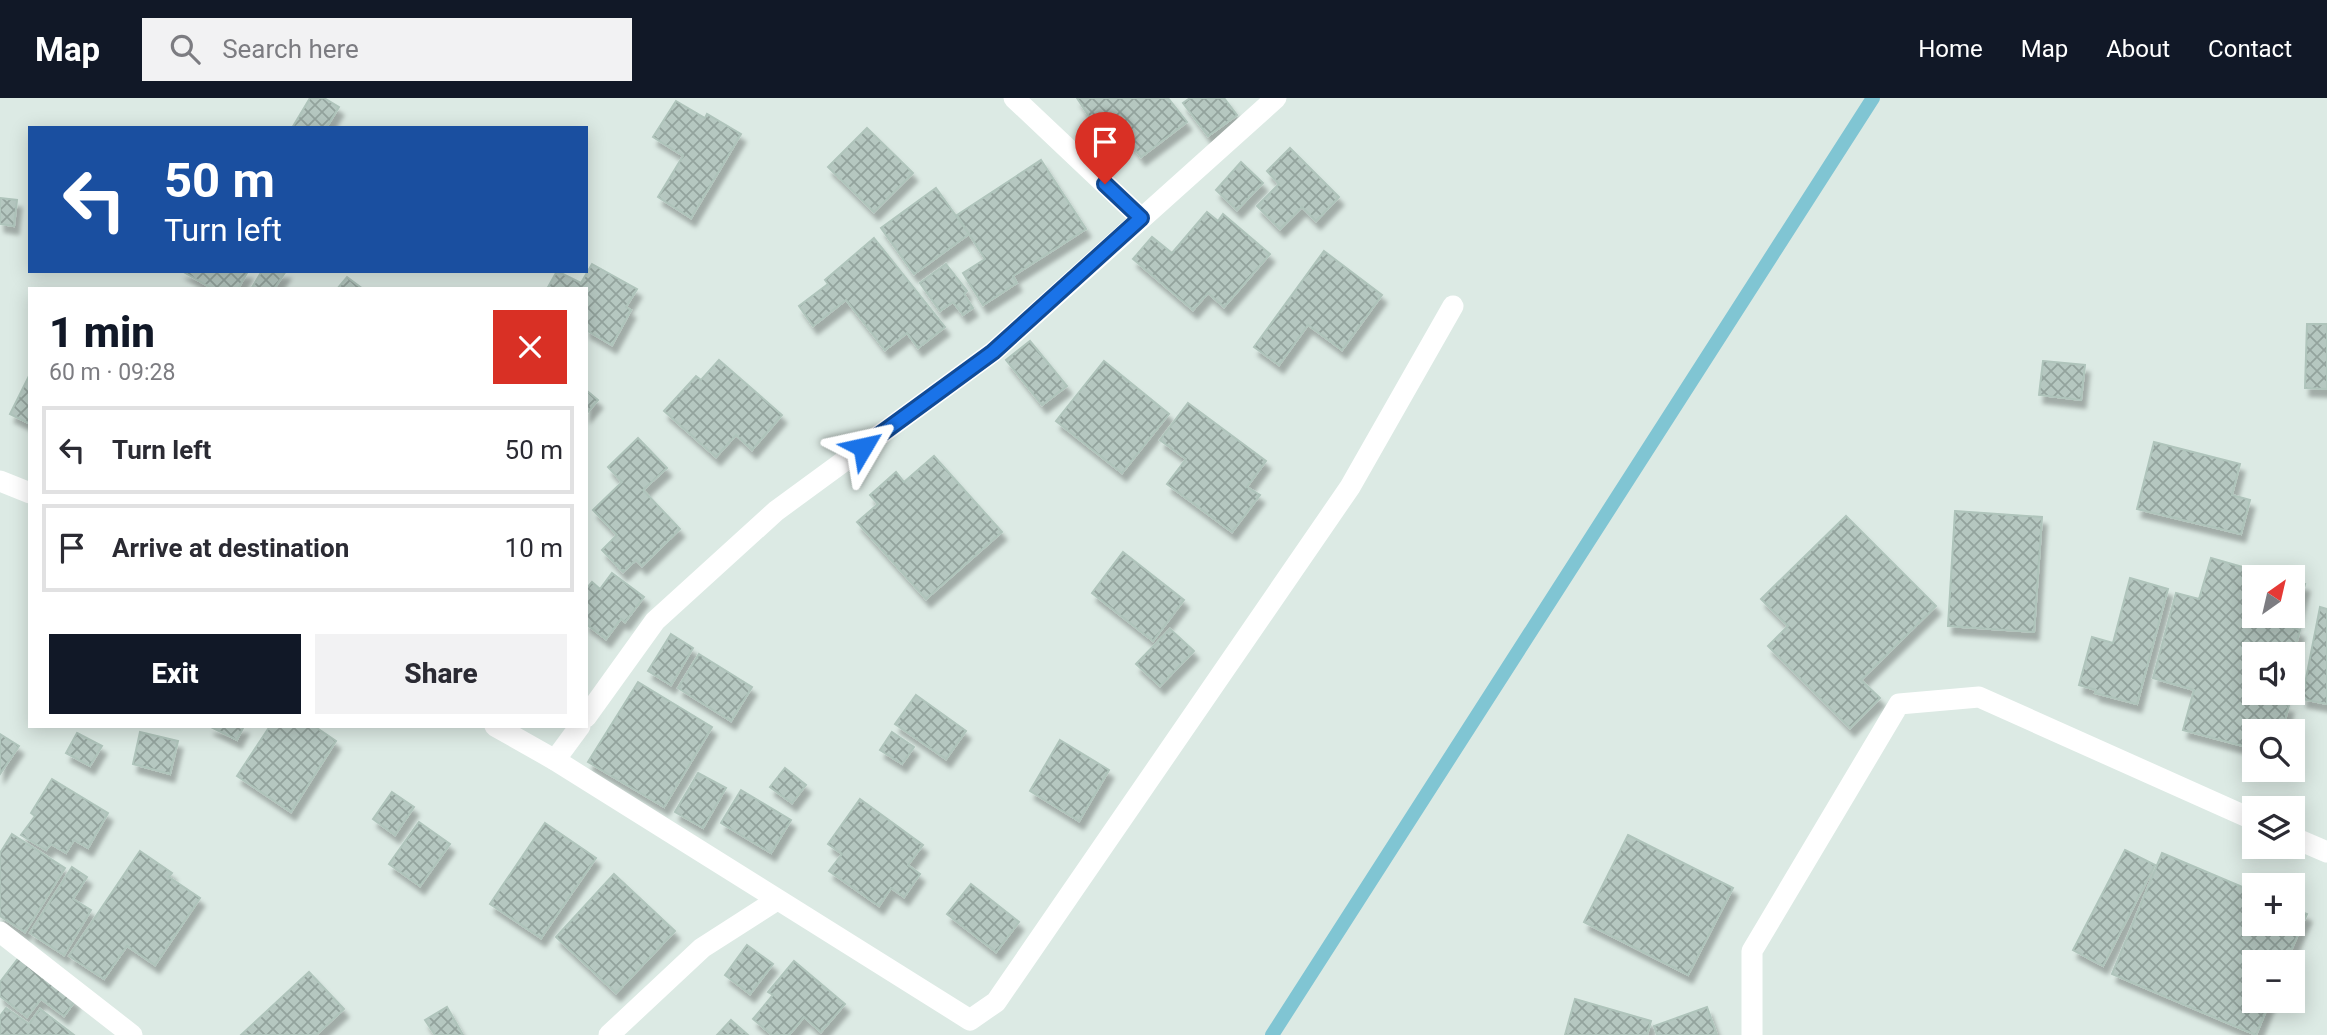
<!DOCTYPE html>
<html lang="en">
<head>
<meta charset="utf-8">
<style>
  body { margin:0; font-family:Roboto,sans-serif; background:#f2f2f3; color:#2b2b33; height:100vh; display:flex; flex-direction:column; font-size:26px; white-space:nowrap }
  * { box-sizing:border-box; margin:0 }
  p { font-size:23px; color:#7c7c81 }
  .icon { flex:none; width:38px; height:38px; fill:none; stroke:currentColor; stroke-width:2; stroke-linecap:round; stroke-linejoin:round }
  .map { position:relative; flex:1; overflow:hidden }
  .drawer { position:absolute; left:28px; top:189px; width:560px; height:441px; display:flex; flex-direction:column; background:#fff; border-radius:0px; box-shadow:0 4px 18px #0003 }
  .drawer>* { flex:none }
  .guide { position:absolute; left:28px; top:28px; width:560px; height:147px; border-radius:0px; box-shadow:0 4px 18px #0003; background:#1a4fa0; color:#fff; overflow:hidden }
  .needle { width:46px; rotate:34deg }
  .controls { position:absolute; left:2242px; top:467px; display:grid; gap:14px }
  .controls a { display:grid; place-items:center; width:63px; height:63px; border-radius:0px; background:#fff; box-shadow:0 4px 18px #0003; font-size:35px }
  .pin { position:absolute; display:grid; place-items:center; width:60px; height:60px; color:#fff; margin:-72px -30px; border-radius:50% 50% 50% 0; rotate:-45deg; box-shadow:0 0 7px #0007 }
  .pin .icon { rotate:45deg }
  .me { position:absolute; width:77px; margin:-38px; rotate:54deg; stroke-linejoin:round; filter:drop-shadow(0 0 5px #0008) }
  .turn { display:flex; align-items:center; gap:24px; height:147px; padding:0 21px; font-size:32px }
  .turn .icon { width:91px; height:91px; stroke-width:2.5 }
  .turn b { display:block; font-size:49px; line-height:60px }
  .round { display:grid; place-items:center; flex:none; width:74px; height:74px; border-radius:0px; background:#f2f2f3 }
  .summary { display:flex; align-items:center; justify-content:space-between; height:119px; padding:0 21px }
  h1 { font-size:42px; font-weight:800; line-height:52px; color:#111827 }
  .cta { display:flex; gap:14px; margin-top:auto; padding:14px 21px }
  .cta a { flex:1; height:80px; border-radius:0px; background:#111827; color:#fff; font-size:28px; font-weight:800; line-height:80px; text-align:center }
  .cta a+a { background:#f2f2f3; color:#2b2b33 }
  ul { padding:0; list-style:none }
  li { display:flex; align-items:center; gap:21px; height:88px; margin:0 14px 10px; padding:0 7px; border:4px solid #e1e1e2; border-radius:0px }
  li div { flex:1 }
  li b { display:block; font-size:26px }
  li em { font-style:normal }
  header { display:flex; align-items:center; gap:42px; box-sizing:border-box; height:98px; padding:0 35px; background:#111827; color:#fff }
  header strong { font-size:33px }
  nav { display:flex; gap:38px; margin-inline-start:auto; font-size:24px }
  .search { width:490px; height:63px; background:#f2f2f3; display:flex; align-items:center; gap:18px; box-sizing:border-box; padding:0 24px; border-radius:0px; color:#7c7c81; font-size:26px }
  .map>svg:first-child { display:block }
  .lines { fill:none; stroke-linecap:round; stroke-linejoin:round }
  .stream { stroke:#80c5d3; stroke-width:14 }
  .building { fill:url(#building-cross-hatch); stroke:#afc4bb; stroke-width:2; filter:url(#shadow) }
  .minor { stroke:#fff; stroke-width:21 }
  .route-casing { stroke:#114b97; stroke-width:18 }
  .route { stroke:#1a73e8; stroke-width:12 }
</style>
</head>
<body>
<header>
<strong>Map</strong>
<div class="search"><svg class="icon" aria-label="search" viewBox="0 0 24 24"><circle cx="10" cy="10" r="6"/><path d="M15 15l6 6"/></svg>Search here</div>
<nav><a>Home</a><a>Map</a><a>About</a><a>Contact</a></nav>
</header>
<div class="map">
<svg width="2327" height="937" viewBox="0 0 2327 937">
  <defs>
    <pattern id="building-cross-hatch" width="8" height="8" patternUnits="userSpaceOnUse" patternTransform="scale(1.75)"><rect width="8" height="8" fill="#b5c7c0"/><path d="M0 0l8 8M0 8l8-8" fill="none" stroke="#93a39d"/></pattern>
    <filter id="shadow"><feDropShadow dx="4.5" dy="8" stdDeviation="2" flood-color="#0004"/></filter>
  </defs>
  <rect width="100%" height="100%" fill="#dceae4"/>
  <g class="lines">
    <path class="stream" d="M 1272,937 L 1873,0"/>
  </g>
  <g class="building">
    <path d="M 310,0 L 324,0 L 339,9 L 326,30 L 292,30 Z"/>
    <path d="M 1077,0 L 1168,0 L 1187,24 L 1141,59 L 1108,16 L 1094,26 Z"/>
    <path d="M 1190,0 L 1224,0 L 1237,17 L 1208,38 L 1183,5 Z"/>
    <path d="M 676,3 L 705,20 L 707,16 L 741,36 L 691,120 L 658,99 L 683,58 L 653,39 Z"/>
    <path d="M 867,30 L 913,75 L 874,114 L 828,69 Z"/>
    <path d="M 1290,50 L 1339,99 L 1316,123 L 1302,109 L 1280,131 L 1257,108 L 1279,86 L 1267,73 Z"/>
    <path d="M 1041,62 L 1086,131 L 1013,178 L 1017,185 L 983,207 L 963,175 L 985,161 L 957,117 Z"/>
    <path d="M 1241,64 L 1263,85 L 1237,112 L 1216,92 Z"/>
    <path d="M 936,90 L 969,136 L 914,176 L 881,130 Z"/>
    <path d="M 0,100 L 17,102 L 14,128 L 0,126 Z"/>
    <path d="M 1207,114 L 1218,123 L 1223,116 L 1270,156 L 1224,209 L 1208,195 L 1193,212 L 1133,161 L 1152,139 L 1172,155 Z"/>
    <path d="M 874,140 L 945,229 L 918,250 L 907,235 L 885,252 L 846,202 L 813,228 L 799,208 L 828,186 L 825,182 Z"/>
    <path d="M 1324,153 L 1382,197 L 1342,252 L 1308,227 L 1279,267 L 1254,249 Z"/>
    <path d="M 592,166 L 637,191 L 626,209 L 631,212 L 612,247 L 586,232 L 586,191 L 547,191 L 557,173 L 581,185 Z"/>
    <path d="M 946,166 L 967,193 L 964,196 L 973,210 L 963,217 L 953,204 L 940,213 L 920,185 Z"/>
    <path d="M 182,173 L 248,173 L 238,191 L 213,191 Z"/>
    <path d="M 262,173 L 286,173 L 274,191 L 251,191 Z"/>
    <path d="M 347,179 L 363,191 L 337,191 Z"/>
    <path d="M 2307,226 L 2327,226 L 2327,291 L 2305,290 Z"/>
    <path d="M 1030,243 L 1067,288 L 1042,307 L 1006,262 Z"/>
    <path d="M 719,262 L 782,317 L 752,352 L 736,337 L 716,359 L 664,313 L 696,278 L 701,282 Z"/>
    <path d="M 1104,263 L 1169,316 L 1122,375 L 1056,323 Z"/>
    <path d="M 2043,263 L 2085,267 L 2081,302 L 2039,297 Z"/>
    <path d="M 30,276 L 30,326 L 10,316 Z"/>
    <path d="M 586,292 L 598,302 L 586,316 Z"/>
    <path d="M 1188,305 L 1266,363 L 1247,389 L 1260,397 L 1232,434 L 1167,386 L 1186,361 L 1160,342 Z"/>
    <path d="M 638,340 L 667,370 L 643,392 L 680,431 L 642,468 L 636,462 L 623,474 L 602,452 L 617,437 L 593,412 L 622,384 L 608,369 Z"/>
    <path d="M 2154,344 L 2240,366 L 2232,397 L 2250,402 L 2241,436 L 2137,411 Z"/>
    <path d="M 934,358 L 1002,434 L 926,501 L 857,424 L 878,406 L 870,397 L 896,374 L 904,384 Z"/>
    <path d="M 1955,413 L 2042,419 L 2034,534 L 1948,528 Z"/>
    <path d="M 1846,418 L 1936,508 L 1861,582 L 1880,600 L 1850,630 L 1768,548 L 1788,528 L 1761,501 Z"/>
    <path d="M 1123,454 L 1184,502 L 1153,543 L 1092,495 Z"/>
    <path d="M 2211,460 L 2281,480 L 2254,480 L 2254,518 L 2292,518 L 2292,483 L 2305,486 L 2293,530 L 2300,532 L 2292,562 L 2292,556 L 2254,556 L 2254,595 L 2284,595 L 2281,606 L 2289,607 L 2282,634 L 2254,634 L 2254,651 L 2183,632 L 2194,592 L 2153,580 L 2176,495 L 2199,501 Z"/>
    <path d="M 612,475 L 644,499 L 625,524 L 621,521 L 606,541 L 586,526 L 586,491 L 592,484 L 600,491 Z"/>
    <path d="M 2130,480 L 2168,491 L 2137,606 L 2095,595 L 2096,592 L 2079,587 L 2092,539 L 2113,545 Z"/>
    <path d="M 2320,509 L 2327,511 L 2327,606 L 2302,601 Z"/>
    <path d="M 1170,531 L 1194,553 L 1160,588 L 1136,566 Z"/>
    <path d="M 671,536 L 693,550 L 671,587 L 648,573 Z"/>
    <path d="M 699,556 L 752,589 L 731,623 L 678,590 Z"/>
    <path d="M 638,584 L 712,629 L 664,709 L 588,664 Z"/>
    <path d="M 916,597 L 966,633 L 946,661 L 895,626 Z"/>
    <path d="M 209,628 L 244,628 L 237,642 Z"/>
    <path d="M 270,628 L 314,628 L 336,643 L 291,714 L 237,678 Z"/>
    <path d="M 140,634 L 178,643 L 170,676 L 133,666 Z"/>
    <path d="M 892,634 L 914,649 L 902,666 L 880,652 Z"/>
    <path d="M 77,635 L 102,648 L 90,668 L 66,655 Z"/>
    <path d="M 0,636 L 19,648 L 0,676 Z"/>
    <path d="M 1060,642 L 1109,672 L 1079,723 L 1030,693 Z"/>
    <path d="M 785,670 L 806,687 L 792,705 L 770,689 Z"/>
    <path d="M 698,675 L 726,690 L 703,730 L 675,714 Z"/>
    <path d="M 52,681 L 108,715 L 88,750 L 74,742 L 66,755 L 51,746 L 46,752 L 21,737 L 35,718 L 31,715 Z"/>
    <path d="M 741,692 L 791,722 L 771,755 L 721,725 Z"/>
    <path d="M 392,694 L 414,709 L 395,737 L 373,721 Z"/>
    <path d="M 860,701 L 923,747 L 908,767 L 920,776 L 904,799 L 891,790 L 879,808 L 829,773 L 842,756 L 828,746 Z"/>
    <path d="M 419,724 L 450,746 L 420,788 L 389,766 Z"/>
    <path d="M 545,725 L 596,760 L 541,840 L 490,806 Z"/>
    <path d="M 12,736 L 65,770 L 25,834 L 0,818 L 0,755 Z"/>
    <path d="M 1628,737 L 1733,790 L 1688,877 L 1584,824 Z"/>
    <path d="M 2125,752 L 2155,767 L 2103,868 L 2073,852 Z"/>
    <path d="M 140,753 L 172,775 L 169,779 L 200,800 L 155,867 L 127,848 L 104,881 L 69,858 Z"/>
    <path d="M 2162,755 L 2254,794 L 2254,826 L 2292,826 L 2292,810 L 2307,816 L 2286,864 L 2254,864 L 2254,903 L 2270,903 L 2256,937 L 2112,876 Z"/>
    <path d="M 72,769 L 87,779 L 73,801 L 91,812 L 64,857 L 30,835 Z"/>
    <path d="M 614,776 L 675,833 L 616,895 L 556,839 Z"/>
    <path d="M 971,786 L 1019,824 L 996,854 L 947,816 Z"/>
    <path d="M 747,847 L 773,866 L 750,896 L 725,877 Z"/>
    <path d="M 20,858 L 75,903 L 64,918 L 41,901 L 27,919 L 0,898 L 0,884 Z"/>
    <path d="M 794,863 L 845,906 L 821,934 L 804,919 L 789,937 L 772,937 L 753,921 L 773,897 L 768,894 Z"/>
    <path d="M 309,874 L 344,911 L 316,937 L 241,937 Z"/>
    <path d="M 1575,901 L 1651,923 L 1647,937 L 1565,937 Z"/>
    <path d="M 447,909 L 463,937 L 435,937 L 425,922 Z"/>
    <path d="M 1707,909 L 1717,937 L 1657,937 L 1654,928 Z"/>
    <path d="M 6,910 L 29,926 L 40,911 L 74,937 L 0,937 L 0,918 Z"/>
    <path d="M 731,922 L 748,937 L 717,937 Z"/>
  </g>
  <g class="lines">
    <g class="minor">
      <path d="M 1014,0 L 1141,120"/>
      <path d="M 0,383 L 30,395"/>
      <path d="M 586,619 L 655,523 L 776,413 L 993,254 L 1276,0"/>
      <path d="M 495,628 L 555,662 L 970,922 L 996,904 L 1350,389 L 1453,208"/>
      <path d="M 555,662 L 580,628"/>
      <path d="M 2292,739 L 2327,754"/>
      <path d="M 0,834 L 132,937"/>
      <path d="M 609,937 L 702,850 L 777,802"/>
      <path d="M 1752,937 L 1752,853 L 1899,606 L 1979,599 L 2254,722"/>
    </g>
  </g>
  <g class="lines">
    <defs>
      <path id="route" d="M 863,349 L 993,254 L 1141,120 L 1105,86"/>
    </defs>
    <use href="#route" class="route-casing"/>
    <use href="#route" class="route"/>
  </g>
</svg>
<div class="controls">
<a><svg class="needle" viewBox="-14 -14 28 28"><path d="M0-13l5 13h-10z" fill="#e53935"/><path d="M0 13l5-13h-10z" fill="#7c7c81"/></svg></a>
<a><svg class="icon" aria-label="sound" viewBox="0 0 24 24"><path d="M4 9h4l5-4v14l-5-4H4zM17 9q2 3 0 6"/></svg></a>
<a><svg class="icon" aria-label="search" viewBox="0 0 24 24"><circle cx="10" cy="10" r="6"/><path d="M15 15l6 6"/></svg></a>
<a><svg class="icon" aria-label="layers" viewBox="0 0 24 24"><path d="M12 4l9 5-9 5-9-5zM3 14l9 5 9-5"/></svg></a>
<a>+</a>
<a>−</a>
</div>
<div class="pin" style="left:1105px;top:86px;background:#d93025"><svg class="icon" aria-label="arrive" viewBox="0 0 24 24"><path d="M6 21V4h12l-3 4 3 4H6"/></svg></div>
<svg class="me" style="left:863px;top:349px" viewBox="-20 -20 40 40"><path d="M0-17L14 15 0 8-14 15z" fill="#1a73e8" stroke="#fff" stroke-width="4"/></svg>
<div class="guide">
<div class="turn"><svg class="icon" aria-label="left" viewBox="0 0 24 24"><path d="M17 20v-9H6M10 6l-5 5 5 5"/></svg><div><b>50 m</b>Turn left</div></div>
</div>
<section class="drawer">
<div class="summary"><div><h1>1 min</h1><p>60 m · 09:28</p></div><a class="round" style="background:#d93025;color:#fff"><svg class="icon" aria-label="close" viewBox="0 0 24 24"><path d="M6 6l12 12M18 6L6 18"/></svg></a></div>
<ul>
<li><svg class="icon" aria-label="left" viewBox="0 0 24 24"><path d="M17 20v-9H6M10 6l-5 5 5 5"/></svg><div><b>Turn left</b></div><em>50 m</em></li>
<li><svg class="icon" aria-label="arrive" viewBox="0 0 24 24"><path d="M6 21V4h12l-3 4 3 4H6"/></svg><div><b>Arrive at destination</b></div><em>10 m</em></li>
</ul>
<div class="cta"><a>Exit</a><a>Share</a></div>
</section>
</div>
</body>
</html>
